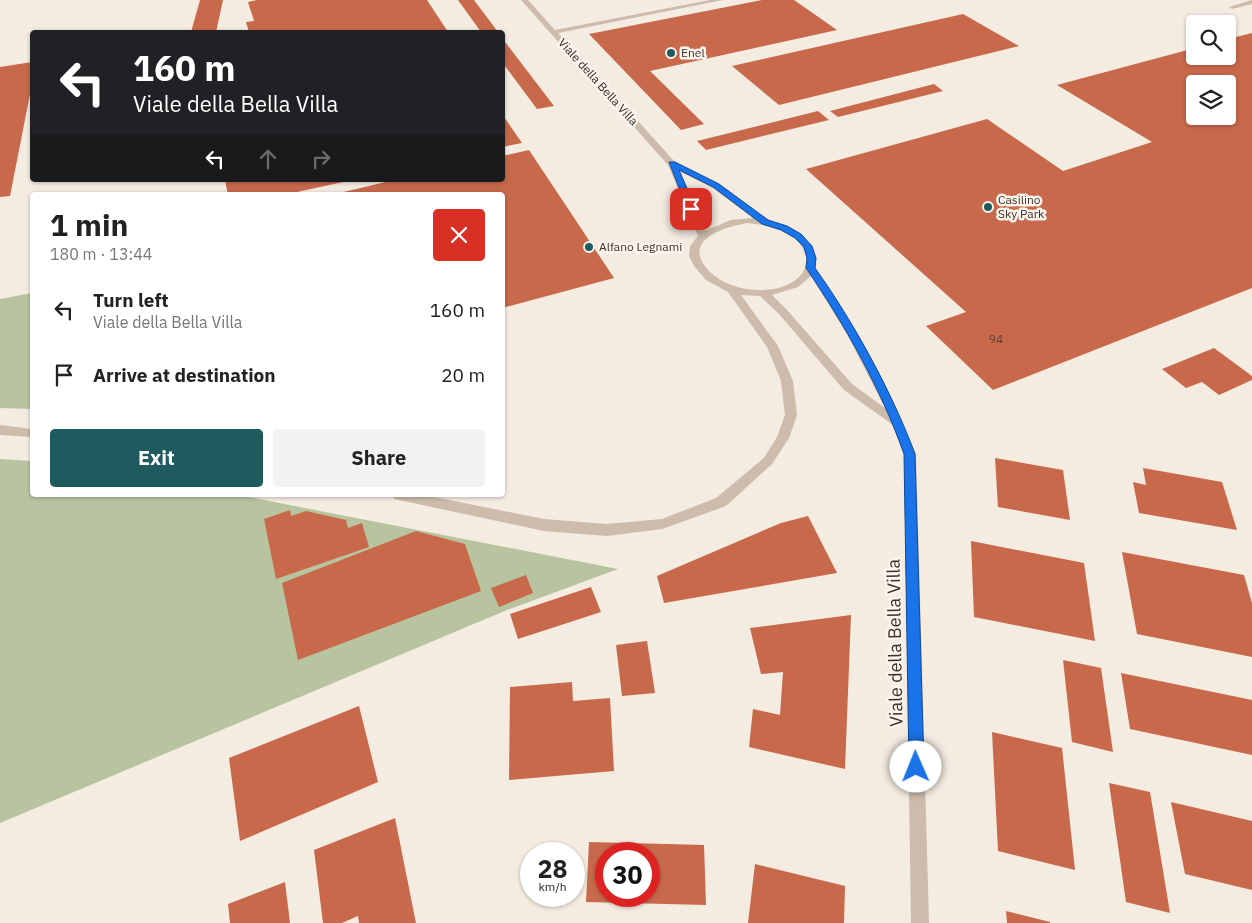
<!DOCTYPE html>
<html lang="en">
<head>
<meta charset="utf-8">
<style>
  body { margin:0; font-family:"IBM Plex Sans",sans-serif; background:#f2f2f2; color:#222; height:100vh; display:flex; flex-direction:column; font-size:19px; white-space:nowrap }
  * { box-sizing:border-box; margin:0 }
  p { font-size:16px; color:#767676 }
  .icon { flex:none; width:28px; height:28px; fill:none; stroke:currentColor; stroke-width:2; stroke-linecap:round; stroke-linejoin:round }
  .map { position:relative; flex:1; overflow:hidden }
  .drawer { position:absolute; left:30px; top:192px; width:475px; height:305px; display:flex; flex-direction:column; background:#fff; border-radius:5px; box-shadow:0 1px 4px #0004 }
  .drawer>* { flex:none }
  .banner { position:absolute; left:30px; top:30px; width:475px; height:152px; border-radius:5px; box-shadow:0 1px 4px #0004; background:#202124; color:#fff; overflow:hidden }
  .fabs { position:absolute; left:1186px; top:15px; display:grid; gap:10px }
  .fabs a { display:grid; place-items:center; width:50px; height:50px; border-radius:5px; background:#fff; box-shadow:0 1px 4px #0004; font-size:25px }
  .speed { position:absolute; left:520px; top:842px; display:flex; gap:10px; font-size:25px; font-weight:700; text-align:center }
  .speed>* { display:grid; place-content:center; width:65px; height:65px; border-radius:50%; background:#fff; box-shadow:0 1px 4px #0004; line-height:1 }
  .speed small { font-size:12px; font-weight:400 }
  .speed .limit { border:8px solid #d22; background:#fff; color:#111 }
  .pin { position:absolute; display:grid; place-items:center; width:42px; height:42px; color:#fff; margin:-21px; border-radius:10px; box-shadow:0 2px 8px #0006 }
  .me { position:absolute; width:55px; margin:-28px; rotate:359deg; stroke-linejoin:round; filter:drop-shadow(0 0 4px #0008) }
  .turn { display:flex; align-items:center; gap:18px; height:105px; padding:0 20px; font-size:22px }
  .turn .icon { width:65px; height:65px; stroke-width:2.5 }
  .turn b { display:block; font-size:35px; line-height:42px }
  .lanes { display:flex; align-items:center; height:48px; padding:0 20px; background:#0003; justify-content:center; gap:25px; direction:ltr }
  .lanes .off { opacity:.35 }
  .round { display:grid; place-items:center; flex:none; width:52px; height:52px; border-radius:5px; background:#f2f2f2 }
  .head { display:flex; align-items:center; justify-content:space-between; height:85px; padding:0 20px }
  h1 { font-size:30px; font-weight:800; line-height:38px }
  .primary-button { display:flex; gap:10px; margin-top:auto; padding:10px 20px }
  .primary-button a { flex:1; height:58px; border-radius:5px; background:#1f5a5e; color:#fff; font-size:20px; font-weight:800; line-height:58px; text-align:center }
  .primary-button a+a { background:#f2f2f2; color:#222 }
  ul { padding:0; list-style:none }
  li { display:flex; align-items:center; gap:15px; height:65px; padding:0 20px }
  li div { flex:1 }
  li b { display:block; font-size:19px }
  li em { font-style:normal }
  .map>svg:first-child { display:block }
  .green { fill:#b8c4a0 }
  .building { fill:#c8694b; fill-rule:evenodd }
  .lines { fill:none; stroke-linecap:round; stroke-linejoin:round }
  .minor { fill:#cdbbac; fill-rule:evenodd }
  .route { fill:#1a73e8; stroke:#114b97 }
  .poi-dot { fill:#1f5a5e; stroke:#fbf5ee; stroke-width:2 }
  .labels { text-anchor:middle; stroke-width:5; stroke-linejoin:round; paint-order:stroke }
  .far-poi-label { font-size:12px; fill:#3b302b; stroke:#fbf5ee; text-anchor:start }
  .far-street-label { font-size:12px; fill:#3b302b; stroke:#fbf5ee }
  .number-label { font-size:12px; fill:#5e3e33 }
  .near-street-label { font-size:18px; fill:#3b302b; stroke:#fbf5ee }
</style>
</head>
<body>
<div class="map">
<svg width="1252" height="923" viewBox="0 0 1252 923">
  <rect width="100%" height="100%" fill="#f4ebe1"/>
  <g class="green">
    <path d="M 32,293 L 32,409 L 0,408 L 0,299 Z"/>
    <path d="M 0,459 L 32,461 L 32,495 L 238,495 L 618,569 L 507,610 L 0,823 Z"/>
  </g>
  <g class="building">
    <path d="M 200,0 L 223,0 L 216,32 L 191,32 Z"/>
    <path d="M 257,0 L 427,0 L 448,32 L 249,32 L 246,22 L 254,21 L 248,2 Z"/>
    <path d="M 458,0 L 474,0 L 498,32 L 481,32 Z"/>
    <path d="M 762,0 L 794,0 L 837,30 L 650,71 L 704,124 L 681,130 L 589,34 Z"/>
    <path d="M 963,14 L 1019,46 L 779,105 L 732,66 Z"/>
    <path d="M 1252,33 L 1252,288 L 993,390 L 926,326 L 966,312 L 806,169 L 987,119 L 1063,171 L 1152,142 L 1057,85 L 1195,48 L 1195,56 L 1228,56 L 1228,39 ZM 1195,84 L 1228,84 L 1228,116 L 1195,116 Z"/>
    <path d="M 502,38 L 554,106 L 537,109 L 502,62 Z"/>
    <path d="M 32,62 L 32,84 L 10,196 L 0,197 L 0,67 Z"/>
    <path d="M 934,84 L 943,91 L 838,117 L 830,111 Z"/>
    <path d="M 818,111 L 829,120 L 706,150 L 697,141 Z"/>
    <path d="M 502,114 L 522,143 L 502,147 Z"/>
    <path d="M 529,150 L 614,278 L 502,308 L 502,195 L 331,195 L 394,180 L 502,180 L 502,156 Z"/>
    <path d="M 225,180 L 347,180 L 348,181 L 283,195 L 228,195 Z"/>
    <path d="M 1214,348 L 1252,376 L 1252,380 L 1219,395 L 1202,382 L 1186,388 L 1162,369 Z"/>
    <path d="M 995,458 L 1063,470 L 1070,520 L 998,507 Z"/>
    <path d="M 1143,468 L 1222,482 L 1237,530 L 1139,513 L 1133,482 L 1146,485 Z"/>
    <path d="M 290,510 L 291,516 L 306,511 L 346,520 L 348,528 L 362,523 L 369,547 L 276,579 L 264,519 Z"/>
    <path d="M 808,516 L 837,573 L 664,603 L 657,576 L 781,523 Z"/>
    <path d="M 416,531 L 465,544 L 481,591 L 298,660 L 282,583 Z"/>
    <path d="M 971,541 L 1084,563 L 1095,641 L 974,617 Z"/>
    <path d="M 1122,552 L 1244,575 L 1252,603 L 1252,657 L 1137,634 Z"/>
    <path d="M 526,575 L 533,593 L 499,607 L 491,588 Z"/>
    <path d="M 591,587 L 601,612 L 518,639 L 510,614 Z"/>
    <path d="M 851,615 L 845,769 L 749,747 L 753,709 L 780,715 L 783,672 L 761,674 L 750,628 Z"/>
    <path d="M 647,641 L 655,693 L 622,696 L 616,645 Z"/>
    <path d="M 1063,660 L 1101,668 L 1113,752 L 1072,742 Z"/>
    <path d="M 1121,673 L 1252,700 L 1252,755 L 1130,729 Z"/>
    <path d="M 572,682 L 573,701 L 610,698 L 614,771 L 509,780 L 510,687 Z"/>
    <path d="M 359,706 L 378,782 L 240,841 L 229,758 Z"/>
    <path d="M 992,732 L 1062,748 L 1075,870 L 998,851 Z"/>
    <path d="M 1109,783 L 1150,792 L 1170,913 L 1126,902 Z"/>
    <path d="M 1171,802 L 1252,821 L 1252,890 L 1185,874 Z"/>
    <path d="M 395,818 L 416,923 L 359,923 L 358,916 L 342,923 L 323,923 L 314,850 Z"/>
    <path d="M 589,842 L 704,845 L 706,905 L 586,902 ZM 606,854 L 649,854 L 649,896 L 606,896 Z"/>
    <path d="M 755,864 L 845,886 L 844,923 L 748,923 Z"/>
    <path d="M 285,882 L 290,923 L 230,923 L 228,904 Z"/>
    <path d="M 1006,911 L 1050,922 L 1050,923 L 1007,923 Z"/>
  </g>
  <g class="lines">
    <g class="minor">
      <path d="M 521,0 L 528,0 L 555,30 L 710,0 L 723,0 L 558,33 L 675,162 L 719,184 L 769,220 L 787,226 L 803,236 L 815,254 L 815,268 L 858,334 L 884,382 L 916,454 L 929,923 L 911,923 L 904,454 L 893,425 L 844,390 L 779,314 L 760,296 L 741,295 L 778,346 L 793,381 L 797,415 L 789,438 L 772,464 L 726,506 L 662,529 L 607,536 L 544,531 L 399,500 L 394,499 L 393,495 L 424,495 L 544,519 L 607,524 L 662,519 L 716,498 L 764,458 L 777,437 L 785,415 L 781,381 L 767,347 L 728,292 L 706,280 L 694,266 L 689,256 L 690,246 L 698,236 L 668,165 ZM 679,171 L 713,188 L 753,218 L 731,220 L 705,231 ZM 747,223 C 769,225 800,231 806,257 C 807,263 805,270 801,275 C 781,298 731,293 710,272 C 680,241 721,228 747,223 ZM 811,276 L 847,334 L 885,408 L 852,384 L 787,310 L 772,295 L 798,287 Z"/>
      <path d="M 1252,0 L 1252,4 L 1232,9 L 1229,7 Z"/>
      <path d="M 0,425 L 32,429 L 32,437 L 0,435 Z"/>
    </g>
  </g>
  <path class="route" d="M 669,162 L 675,162 L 719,184 L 768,220 L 787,226 L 801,234 L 812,246 L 816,258 L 815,268 C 853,321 892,392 915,454 L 924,767 L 922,772 L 916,774 L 911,772 L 909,767 L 904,454 C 881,389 845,325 806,268 L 807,258 L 804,247 L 795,238 L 781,230 L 762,224 L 713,187 L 679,170 L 696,209 L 688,211 Z"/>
  <g class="poi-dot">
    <circle cx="671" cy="53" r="5"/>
    <circle cx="988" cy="207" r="5"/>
    <circle cx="589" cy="247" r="5"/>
  </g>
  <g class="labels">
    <g class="far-poi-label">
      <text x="681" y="57">Enel</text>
      <text x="998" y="204">Casilino<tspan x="998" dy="14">Sky Park</tspan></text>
      <text x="599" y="251">Alfano Legnami</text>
    </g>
    <g class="far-street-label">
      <text transform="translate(598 82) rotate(48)" y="4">Viale della Bella Villa</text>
    </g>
    <g class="number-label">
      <text x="996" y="343">94</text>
    </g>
    <g class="near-street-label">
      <text transform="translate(895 643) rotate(-91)" y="6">Viale della Bella Villa</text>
    </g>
  </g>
</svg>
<div class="fabs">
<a><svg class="icon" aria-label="search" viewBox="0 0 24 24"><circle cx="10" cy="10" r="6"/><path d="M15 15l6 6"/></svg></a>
<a><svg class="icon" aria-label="layers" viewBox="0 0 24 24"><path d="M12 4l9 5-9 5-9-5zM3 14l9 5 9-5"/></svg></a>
</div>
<div class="speed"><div>28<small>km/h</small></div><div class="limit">30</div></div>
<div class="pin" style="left:691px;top:209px;background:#d93025"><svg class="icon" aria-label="arrive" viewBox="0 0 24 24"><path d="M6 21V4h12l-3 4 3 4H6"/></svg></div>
<svg class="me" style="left:916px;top:767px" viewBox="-20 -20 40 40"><circle r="19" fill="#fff"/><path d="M0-13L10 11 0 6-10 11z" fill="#1a73e8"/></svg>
<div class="banner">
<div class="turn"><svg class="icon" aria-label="left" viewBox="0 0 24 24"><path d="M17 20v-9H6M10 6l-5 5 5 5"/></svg><div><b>160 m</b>Viale della Bella Villa</div></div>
<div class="lanes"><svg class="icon" aria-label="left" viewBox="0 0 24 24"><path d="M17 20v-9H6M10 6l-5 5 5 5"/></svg><svg class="icon off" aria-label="ahead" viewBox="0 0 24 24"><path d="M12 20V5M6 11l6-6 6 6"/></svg><svg class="icon off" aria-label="right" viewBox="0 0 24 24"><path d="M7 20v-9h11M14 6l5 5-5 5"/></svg></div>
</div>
<section class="drawer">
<div class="head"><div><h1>1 min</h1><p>180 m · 13:44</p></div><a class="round" style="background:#d93025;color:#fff"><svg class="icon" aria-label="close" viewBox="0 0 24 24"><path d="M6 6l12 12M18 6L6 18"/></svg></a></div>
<ul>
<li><svg class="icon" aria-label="left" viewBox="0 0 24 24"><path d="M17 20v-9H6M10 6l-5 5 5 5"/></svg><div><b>Turn left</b><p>Viale della Bella Villa</p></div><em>160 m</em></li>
<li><svg class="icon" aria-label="arrive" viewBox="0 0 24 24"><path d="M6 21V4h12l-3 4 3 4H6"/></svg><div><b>Arrive at destination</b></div><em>20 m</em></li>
</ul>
<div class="primary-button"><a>Exit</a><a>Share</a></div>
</section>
</div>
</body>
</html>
